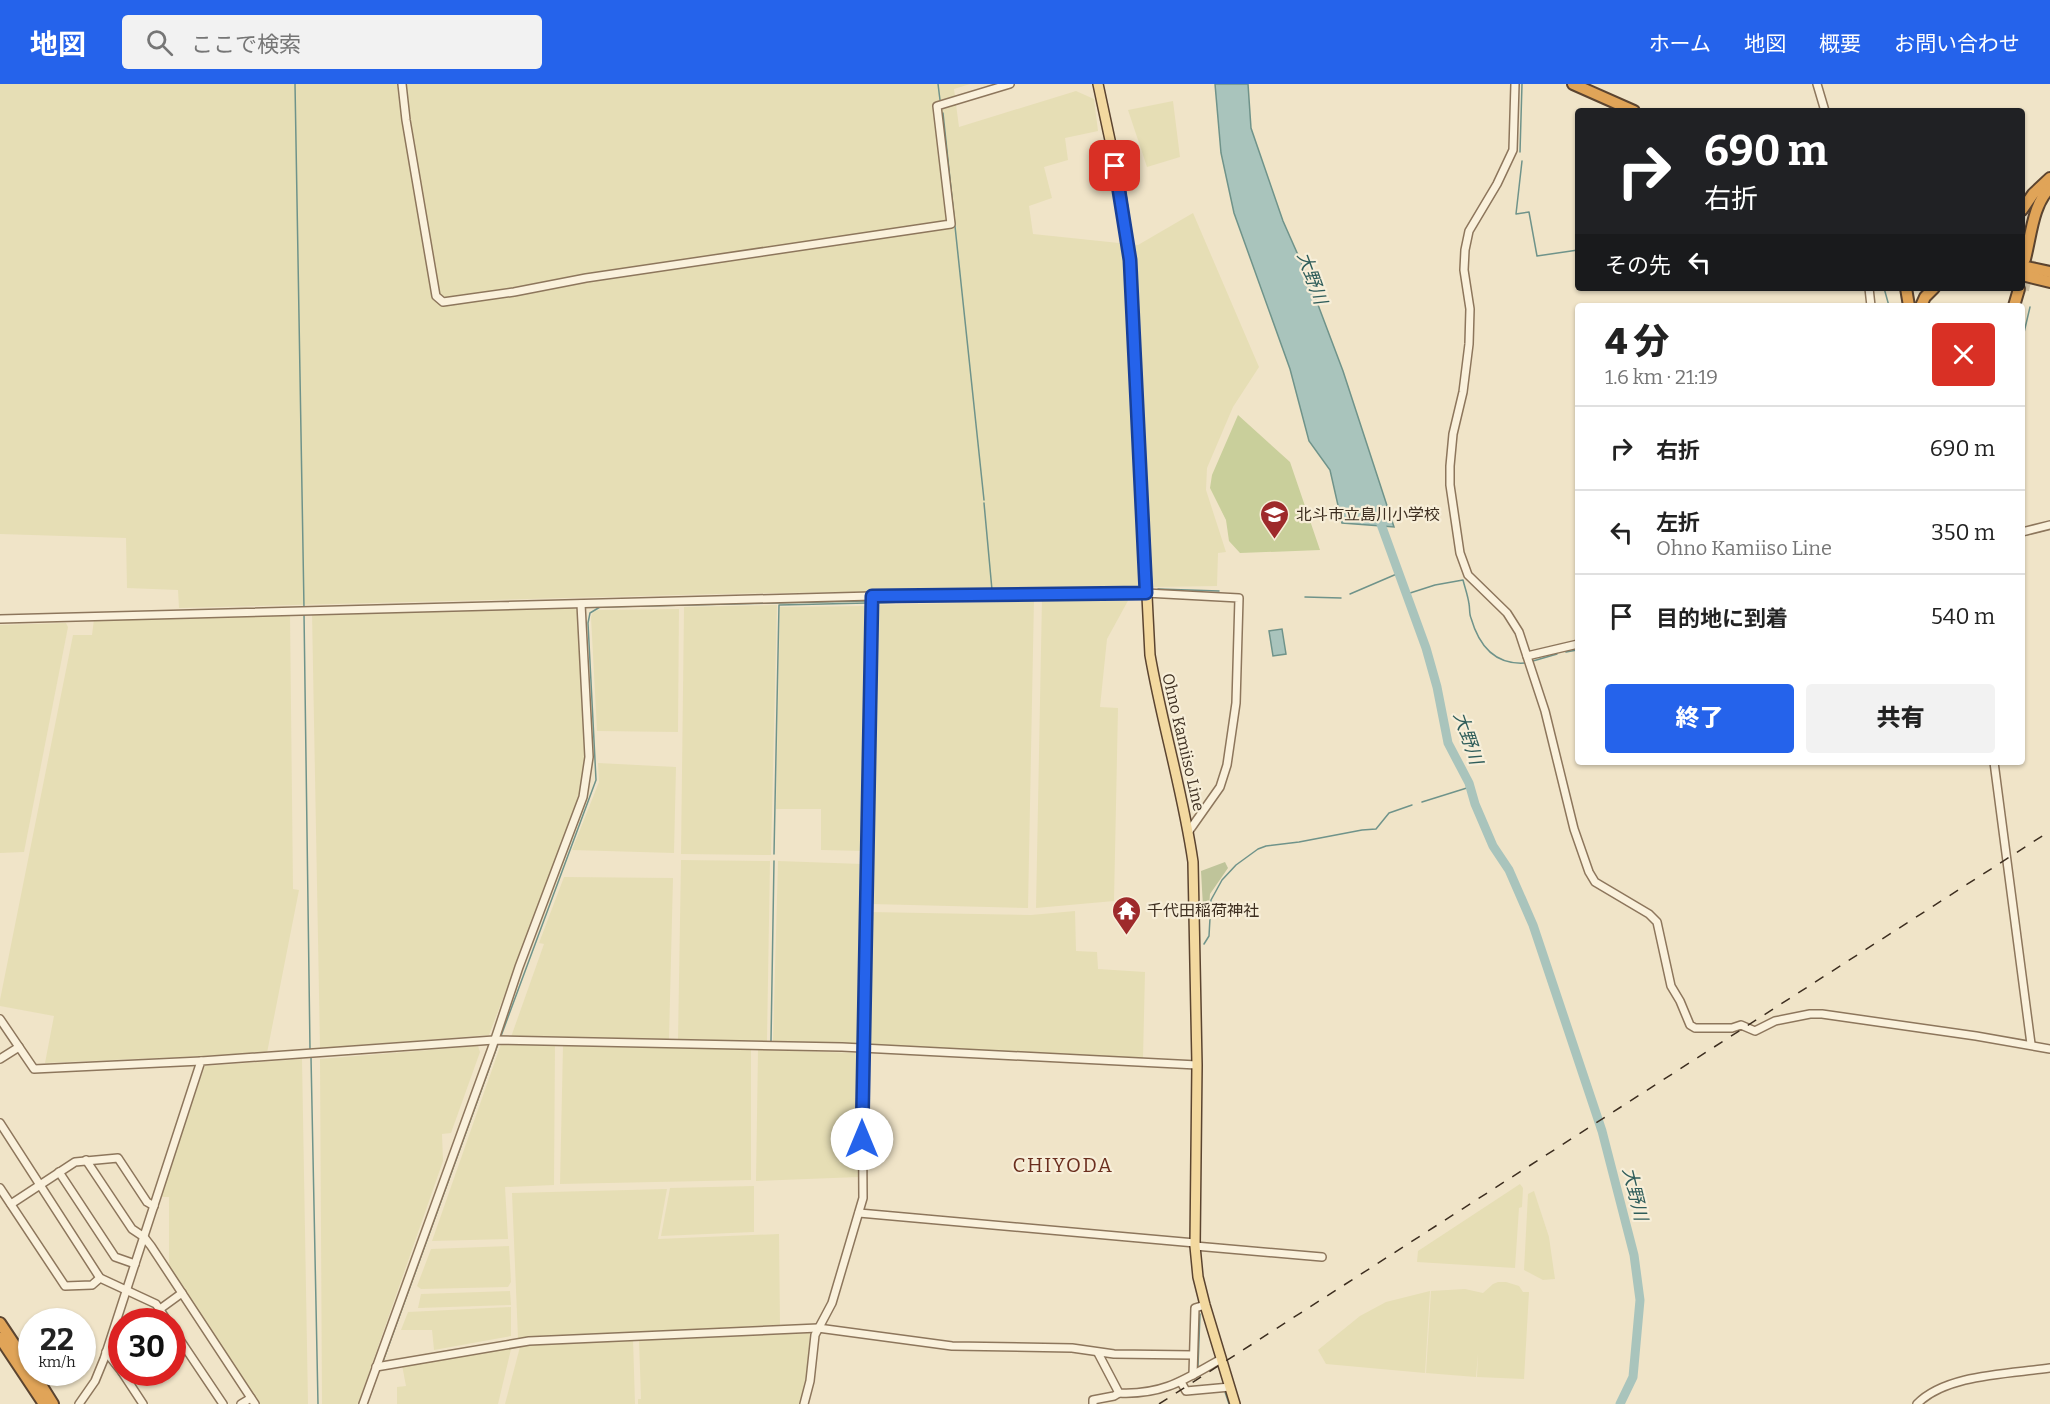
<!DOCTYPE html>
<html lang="ja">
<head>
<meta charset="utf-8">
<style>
  body { margin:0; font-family:Bitter,"Noto Sans JP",serif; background:#f2f2f2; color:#222; height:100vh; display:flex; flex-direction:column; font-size:22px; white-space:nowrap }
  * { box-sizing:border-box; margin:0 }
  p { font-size:20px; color:#767676 }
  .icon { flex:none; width:33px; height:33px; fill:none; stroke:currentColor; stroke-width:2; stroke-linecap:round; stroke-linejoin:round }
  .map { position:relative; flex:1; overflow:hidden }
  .panel { position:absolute; left:1575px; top:219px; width:450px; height:462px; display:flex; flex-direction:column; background:#fff; border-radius:6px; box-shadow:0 2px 4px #0004 }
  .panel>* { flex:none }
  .hud { position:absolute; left:1575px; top:24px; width:450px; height:183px; border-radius:6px; box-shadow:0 2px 4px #0004; background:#202124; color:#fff; overflow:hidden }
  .speed { position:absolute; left:18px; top:1224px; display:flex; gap:12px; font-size:30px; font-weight:700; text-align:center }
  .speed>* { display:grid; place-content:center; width:78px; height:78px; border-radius:50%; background:#fff; box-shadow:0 2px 4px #0004; line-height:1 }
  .speed small { font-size:15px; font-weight:400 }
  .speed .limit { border:9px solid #d22; background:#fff; color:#111 }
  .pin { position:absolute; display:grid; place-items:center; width:51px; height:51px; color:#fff; margin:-26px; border-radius:12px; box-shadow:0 3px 9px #0006 }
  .me { position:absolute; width:66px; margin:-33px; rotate:0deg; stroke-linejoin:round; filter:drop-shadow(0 0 4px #0008) }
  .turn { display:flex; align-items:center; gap:21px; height:126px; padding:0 30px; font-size:27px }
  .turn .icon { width:78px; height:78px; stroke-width:2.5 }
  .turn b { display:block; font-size:42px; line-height:51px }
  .then { display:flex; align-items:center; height:57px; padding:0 30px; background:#0003; gap:12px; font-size:22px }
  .round { display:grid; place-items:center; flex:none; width:63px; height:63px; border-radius:6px; background:#f2f2f2 }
  .headline { display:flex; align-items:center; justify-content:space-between; height:102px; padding:0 30px }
  h1 { font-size:36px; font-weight:800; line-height:45px }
  .cta { display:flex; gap:12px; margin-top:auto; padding:12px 30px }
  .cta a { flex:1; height:69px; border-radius:6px; background:#2563eb; color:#fff; font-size:24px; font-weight:800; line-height:69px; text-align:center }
  .cta a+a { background:#f2f2f2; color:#222 }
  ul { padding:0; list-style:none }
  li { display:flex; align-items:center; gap:18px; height:84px; padding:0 30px; border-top:2px solid #e0e0e0 }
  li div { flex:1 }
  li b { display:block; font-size:22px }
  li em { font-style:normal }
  header { display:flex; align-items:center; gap:36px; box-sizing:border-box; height:84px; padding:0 30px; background:#2563eb; color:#fff }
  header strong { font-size:28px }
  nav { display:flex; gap:33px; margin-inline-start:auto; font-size:21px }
  .search { width:420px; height:54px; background:#f2f2f2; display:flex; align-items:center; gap:15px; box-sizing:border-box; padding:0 21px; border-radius:6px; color:#767676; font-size:22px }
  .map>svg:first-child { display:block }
  .farmland { fill:#e6deb5 }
  .green { fill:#c9cf9b }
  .cemetery { fill:#bfc49a }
  .water { fill:#a9c4bc; stroke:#6f938a; stroke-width:1.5 }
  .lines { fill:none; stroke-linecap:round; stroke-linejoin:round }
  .stream { stroke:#6f938a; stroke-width:1.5 }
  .river { stroke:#a9c4bc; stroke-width:9 }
  .highway-tunnel { stroke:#ccc0a6; stroke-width:10; stroke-dasharray:10 5; stroke-linecap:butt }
  .minor-casing { stroke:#8d765c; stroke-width:10 }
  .major-casing { stroke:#5b4430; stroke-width:12 }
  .highway-casing { stroke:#5b4430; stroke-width:14 }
  .minor { stroke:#faf1dc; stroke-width:7 }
  .major { stroke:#f3d9a0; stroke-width:9 }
  .highway { stroke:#e0a458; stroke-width:10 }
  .rail { stroke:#3d2e20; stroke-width:1.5; stroke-dasharray:10 10; stroke-linecap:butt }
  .route-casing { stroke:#184099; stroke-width:15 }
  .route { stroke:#2563eb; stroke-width:10 }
  .labels { text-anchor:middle; stroke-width:4.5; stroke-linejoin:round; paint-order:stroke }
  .poi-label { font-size:16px; fill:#3d2e20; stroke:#f7eed8; text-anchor:start }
  .street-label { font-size:16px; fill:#3d2e20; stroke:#f7eed8 }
  .water-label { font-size:18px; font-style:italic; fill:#2f5d5a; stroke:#f7eed8 }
  .quarter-label { font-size:20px; letter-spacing:1.5px; fill:#6b2e1e; stroke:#f7eed8 }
</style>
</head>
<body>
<header>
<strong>地図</strong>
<div class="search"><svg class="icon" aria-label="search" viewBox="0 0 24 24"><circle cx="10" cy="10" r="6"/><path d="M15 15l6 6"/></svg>ここで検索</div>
<nav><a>ホーム</a><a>地図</a><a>概要</a><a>お問い合わせ</a></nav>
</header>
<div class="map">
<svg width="2050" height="1320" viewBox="0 0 2050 1320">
  <rect width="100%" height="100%" fill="#f0e4c8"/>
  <g class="farmland">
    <path d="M 0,0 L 970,0 L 954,5 L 959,43 L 1076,7 L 1094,15 L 1098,47 L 1065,54 L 1068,76 L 1044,83 L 1052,114 L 1029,122 L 1033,150 L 1138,161 L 1193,129 L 1259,283 L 1233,323 L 1207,384 L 1206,406 L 1226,468 L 1218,469 L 1217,502 L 717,510 L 179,524 L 178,506 L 127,504 L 126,454 L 0,450 Z"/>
    <path d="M 1173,17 L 1180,73 L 1147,83 L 1128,26 Z"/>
    <path d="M 1130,513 L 1107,555 L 1100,623 L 1118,624 L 1114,817 L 1036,824 L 1042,514 Z"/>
    <path d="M 1011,514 L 1034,514 L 1028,824 L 871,820 L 874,521 L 1008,518 Z"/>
    <path d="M 777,521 L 771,771 L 681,770 L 684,523 Z"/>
    <path d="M 869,522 L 864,767 L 821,766 L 821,725 L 776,725 L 780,523 Z"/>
    <path d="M 574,524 L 579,529 L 586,675 L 580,713 L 489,951 L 320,964 L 312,529 Z"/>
    <path d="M 679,525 L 678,648 L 597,647 L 591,533 L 593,528 L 598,526 Z"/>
    <path d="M 290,530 L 293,805 L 299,806 L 267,969 L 45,979 L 54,932 L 0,922 L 0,916 L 73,551 L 92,551 L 94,535 Z"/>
    <path d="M 66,539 L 68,543 L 24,768 L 0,769 L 0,541 Z"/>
    <path d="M 598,679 L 676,683 L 674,769 L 572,766 L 599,698 Z"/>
    <path d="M 681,776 L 770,777 L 767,957 L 678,955 Z"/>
    <path d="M 778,777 L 862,780 L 857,960 L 773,957 Z"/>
    <path d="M 564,793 L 673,794 L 669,955 L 511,953 L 544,860 L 539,859 Z"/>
    <path d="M 1075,827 L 1076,867 L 1097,868 L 1098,885 L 1145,888 L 1143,975 L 866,962 L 869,828 L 1031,831 Z"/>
    <path d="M 501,960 L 555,960 L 554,1101 L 505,1103 L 508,1155 L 432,1157 Z"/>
    <path d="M 563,961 L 751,964 L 751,1096 L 560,1100 Z"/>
    <path d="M 478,962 L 480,968 L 451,1049 L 442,1050 L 443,1077 L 358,1320 L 322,1320 L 320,975 Z"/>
    <path d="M 758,966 L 857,969 L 857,1074 L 859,1093 L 756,1097 Z"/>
    <path d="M 302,975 L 308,1320 L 260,1320 L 169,1183 L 169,1113 L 159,1113 L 205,982 Z"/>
    <path d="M 1520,1100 L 1523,1104 L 1522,1123 L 1519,1124 L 1515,1184 L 1417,1178 L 1418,1167 Z"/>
    <path d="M 754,1102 L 754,1148 L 661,1152 L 670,1104 Z"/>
    <path d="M 667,1105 L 658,1155 L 779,1150 L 780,1241 L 518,1254 L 512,1109 Z"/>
    <path d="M 1534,1107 L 1549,1153 L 1555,1195 L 1543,1196 L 1524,1186 L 1528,1110 Z"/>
    <path d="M 509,1162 L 511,1198 L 508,1203 L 421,1205 L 417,1202 L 431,1165 Z"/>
    <path d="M 1498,1198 L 1506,1198 L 1519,1202 L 1523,1208 L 1529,1208 L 1524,1295 L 1477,1293 L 1478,1269 L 1476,1293 L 1426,1289 L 1431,1207 L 1465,1205 L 1483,1209 L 1493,1200 Z"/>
    <path d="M 510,1207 L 511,1221 L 418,1224 L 421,1210 Z"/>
    <path d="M 1430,1207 L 1425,1289 L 1326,1280 L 1318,1266 L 1360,1232 L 1386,1218 Z"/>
    <path d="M 511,1223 L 511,1252 L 434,1266 L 432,1246 L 401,1246 L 408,1228 Z"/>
    <path d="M 810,1249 L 806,1298 L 800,1320 L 638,1320 L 638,1315 L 641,1315 L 639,1256 Z"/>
    <path d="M 633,1254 L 635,1320 L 505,1320 L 521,1259 Z"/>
    <path d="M 512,1261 L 498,1320 L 397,1320 L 397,1303 L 406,1302 L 402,1281 Z"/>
  </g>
  <path class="green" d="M 1238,331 L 1290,378 L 1320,466 L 1240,469 L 1229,457 L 1226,436 L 1210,404 L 1212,391 Z"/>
  <path class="cemetery" d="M 1225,778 L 1228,784 L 1210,810 L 1209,822 L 1203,823 L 1201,787 Z"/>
  <g class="water">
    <path d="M 1215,0 L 1248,0 L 1251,44 L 1283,137 L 1306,189 L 1343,287 L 1394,443 L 1342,439 L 1330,386 L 1309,357 L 1290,285 L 1234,129 L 1221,69 Z"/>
    <path d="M 1282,545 L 1286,570 L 1273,572 L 1269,547 Z"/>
  </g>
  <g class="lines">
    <g class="stream">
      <path d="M 295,0 L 304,524"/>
      <path d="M 938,0 L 940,16"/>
      <path d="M 943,29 L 984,416"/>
      <path d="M 1520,68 L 1522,0"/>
      <path d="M 1522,77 L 1516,130 L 1529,128 L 1537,172 L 1578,166"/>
      <path d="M 1884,204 L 1889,222"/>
      <path d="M 2022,257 L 2030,223"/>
      <path d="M 984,419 L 992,506 L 990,506"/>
      <path d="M 2022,452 L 2050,445"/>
      <path d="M 1158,505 L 1219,507"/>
      <path d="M 973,507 L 986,506"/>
      <path d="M 1012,507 L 1138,504"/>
      <path d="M 1350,510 L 1399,489"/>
      <path d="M 1407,510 L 1435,501 L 1463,496 C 1465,504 1468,512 1469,520 C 1470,524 1469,530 1471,534 C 1479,562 1495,581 1525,579"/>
      <path d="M 1305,513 L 1341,514"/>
      <path d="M 877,516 L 966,514"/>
      <path d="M 876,519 L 1008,514"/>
      <path d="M 304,529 L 310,965"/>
      <path d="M 1566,568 L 1577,566"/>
      <path d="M 1533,577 L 1557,570"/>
      <path d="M 1422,718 L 1470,703"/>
      <path d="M 774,770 L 779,521 L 867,519"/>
      <path d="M 1204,860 L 1209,852 L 1211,816 L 1222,796 L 1236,781 L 1258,765 L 1266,762 L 1299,758 L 1362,746 L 1376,745 L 1389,729 L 1412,721"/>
      <path d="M 501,952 L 596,696 L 588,539 L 590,529 L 600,523 L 867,517"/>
      <path d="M 771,957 L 774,777"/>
      <path d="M 311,973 L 318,1320"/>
      <path d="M 382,1280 L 498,960"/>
      <path d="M 1198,1282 L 1200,1230"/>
      <path d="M 1225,1308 L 1229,1320"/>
      <path d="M 367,1320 L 380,1284"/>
    </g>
    <path class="river" d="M 1378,432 L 1426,564 L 1437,603 L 1448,659 L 1469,699 L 1475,720 L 1493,762 L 1509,786 L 1533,841 L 1602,1047 L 1634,1171 L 1640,1216 L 1633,1293 L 1620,1320"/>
    <path class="highway-tunnel" d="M 2024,206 L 2031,176"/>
    <defs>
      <g id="minor">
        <path d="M 402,0 L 406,36 L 436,212 L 443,218 L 514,208 L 586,194 L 951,140 L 937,22 L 1010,0"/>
        <path d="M 1515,0 L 1513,66 L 1497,100 L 1469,147 L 1465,166 L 1464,186 L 1470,225 L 1469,260 L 1463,308 L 1453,350 L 1450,382 L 1450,401 L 1460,469 L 1468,491 L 1507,529 L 1519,548 L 1545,627 L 1574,745 L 1589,788 L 1595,798 L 1649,830 L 1657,838 L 1671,902 L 1680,917 L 1690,941 L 1695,944 L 1732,944 L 1741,941 L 1755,947 L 1775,937 L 1810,930 L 1822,930 L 1976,952 L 2050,965"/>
        <path d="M 1817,0 L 1825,27"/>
        <path d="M 1869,204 L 1871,222"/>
        <path d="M 2022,448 L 2050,441"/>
        <path d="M 0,535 L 872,512 L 1146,509 L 1239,514 L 1236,619 L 1227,681 L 1220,703 L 1189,747"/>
        <path d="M 1527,572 L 1578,560"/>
        <path d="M 1994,678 L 2031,960"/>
        <path d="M 0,935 L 34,985 L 201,977"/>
        <path d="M 0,975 L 19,963"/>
        <path d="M 0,1039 L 100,1194 L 156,1220 L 168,1238"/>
        <path d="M 86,1076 L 132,1145 L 144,1153 L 151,1162 L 255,1320"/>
        <path d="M 59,1088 L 115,1173 L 135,1180"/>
        <path d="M 0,1104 L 65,1202 L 92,1201 L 100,1194"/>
        <path d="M 11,1120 L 75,1078 L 118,1074 L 147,1118 L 154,1122"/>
        <path d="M 859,1129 L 1195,1159"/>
        <path d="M 1195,1162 L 1322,1173"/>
        <path d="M 160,1225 L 182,1209"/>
        <path d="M 172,1244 L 223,1320"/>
        <path d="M 106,1268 L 122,1288"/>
        <path d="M 1098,1269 L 1119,1309 C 1163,1311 1184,1296 1221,1275"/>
        <path d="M 376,1283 L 529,1257 L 818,1244 L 952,1262 L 1072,1264 L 1114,1270 L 1193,1271"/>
        <path d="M 122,1288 L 143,1320"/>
        <path d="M 1193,1291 L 1195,1224 L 1205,1221"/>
        <path d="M 1181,1298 L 1186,1307 L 1230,1303"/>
        <path d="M 79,1320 L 95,1297 L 104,1275 L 201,977 L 494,956 L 842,963 L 1197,981"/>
        <path d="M 241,1320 L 251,1314"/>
        <path d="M 363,1320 L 492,964 L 519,883 L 583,713 L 589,673 L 581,520"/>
        <path d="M 804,1320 L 810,1297 L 815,1251 L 832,1219 L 863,1114 L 862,965 L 872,512"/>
        <path d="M 1093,1320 L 1093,1316 L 1114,1312 L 1119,1309"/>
        <path d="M 1917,1320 C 1946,1290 2010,1290 2050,1284"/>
      </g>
      <path id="major" d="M 1098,0 L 1119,98 L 1130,176 L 1150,571 C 1162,640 1183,708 1193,778 L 1197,981 L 1195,1162 L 1198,1193 L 1205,1221 L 1235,1320"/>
      <g id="highway">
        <path d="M 1573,0 L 1634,27"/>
        <path d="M 2022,126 L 2033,110 L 2050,94"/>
        <path d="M 2025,175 C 2031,152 2033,120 2050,104"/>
        <path d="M 2022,182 L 2050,188"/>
        <path d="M 2022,191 L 2050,198"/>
        <path d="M 1906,204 L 1909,222"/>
        <path d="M 1921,222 L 1925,213 L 1934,204"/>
        <path d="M 2014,222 L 2019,205"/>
        <path d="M 0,1239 L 32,1287"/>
        <path d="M 0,1254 L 44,1320"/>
        <path d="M 33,1288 L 53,1320"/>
      </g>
    </defs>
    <use href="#minor" class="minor-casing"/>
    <use href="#major" class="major-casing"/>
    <use href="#highway" class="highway-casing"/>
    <use href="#minor" class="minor"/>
    <use href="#major" class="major"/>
    <use href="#highway" class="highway"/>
    <path class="rail" d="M 1159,1320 L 2050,747"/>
  </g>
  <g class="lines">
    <defs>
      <path id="route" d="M 862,1055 L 872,512 L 1146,509 L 1130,176 L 1115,82"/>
    </defs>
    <use href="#route" class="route-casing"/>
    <use href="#route" class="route"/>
  </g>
  <defs>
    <symbol id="school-pin" viewBox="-11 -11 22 30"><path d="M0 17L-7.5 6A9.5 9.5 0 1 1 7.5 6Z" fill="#9e2a2b" stroke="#f7eed8"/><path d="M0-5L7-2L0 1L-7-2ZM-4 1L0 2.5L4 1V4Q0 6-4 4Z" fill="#fff"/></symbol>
    <symbol id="temple-pin" viewBox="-11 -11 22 30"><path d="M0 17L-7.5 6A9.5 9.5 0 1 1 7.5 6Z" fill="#9e2a2b" stroke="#f7eed8"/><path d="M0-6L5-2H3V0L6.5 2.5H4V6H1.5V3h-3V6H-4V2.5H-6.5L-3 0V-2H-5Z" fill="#fff"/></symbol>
  </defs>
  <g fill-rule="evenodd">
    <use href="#school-pin" x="1258" y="414" width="33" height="45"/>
    <use href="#temple-pin" x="1110" y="810" width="33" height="45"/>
  </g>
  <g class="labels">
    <g class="poi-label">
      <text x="1296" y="436">北斗市立島川小学校</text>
      <text x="1147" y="832">千代田稲荷神社</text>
    </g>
    <g class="street-label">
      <text transform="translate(1184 658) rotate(77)" y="6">Ohno Kamiiso Line</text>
    </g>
    <g class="water-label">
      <text transform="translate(1312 194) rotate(70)" y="6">大野川</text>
      <text transform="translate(1468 654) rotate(71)" y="6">大野川</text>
      <text transform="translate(1635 1110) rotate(76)" y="6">大野川</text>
    </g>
    <g class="quarter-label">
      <text x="1063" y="1088">CHIYODA</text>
    </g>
  </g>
</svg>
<div class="speed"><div>22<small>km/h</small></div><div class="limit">30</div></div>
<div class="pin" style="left:1115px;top:82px;background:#d93025"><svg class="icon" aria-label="arrive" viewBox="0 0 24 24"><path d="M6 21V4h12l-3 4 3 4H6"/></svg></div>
<svg class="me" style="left:862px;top:1055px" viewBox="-20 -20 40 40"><circle r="19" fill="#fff"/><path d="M0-13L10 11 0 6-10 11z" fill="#2563eb"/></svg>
<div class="hud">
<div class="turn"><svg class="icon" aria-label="right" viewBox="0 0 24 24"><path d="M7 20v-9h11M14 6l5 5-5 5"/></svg><div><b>690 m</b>右折</div></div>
<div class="then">その先<svg class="icon" aria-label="left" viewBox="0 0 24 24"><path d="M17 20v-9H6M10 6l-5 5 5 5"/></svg></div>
</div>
<section class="panel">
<div class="headline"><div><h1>4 分</h1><p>1.6 km · 21:19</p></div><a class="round" style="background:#d93025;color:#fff"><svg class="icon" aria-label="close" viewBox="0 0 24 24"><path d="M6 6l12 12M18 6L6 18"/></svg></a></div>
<ul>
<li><svg class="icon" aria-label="right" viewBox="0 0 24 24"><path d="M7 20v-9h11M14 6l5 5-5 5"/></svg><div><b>右折</b></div><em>690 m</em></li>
<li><svg class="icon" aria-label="left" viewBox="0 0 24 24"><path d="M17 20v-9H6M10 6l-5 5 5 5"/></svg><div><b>左折</b><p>Ohno Kamiiso Line</p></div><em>350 m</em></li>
<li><svg class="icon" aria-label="arrive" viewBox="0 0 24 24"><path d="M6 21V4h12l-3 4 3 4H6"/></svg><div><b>目的地に到着</b></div><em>540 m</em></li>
</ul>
<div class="cta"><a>終了</a><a>共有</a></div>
</section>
</div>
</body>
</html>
